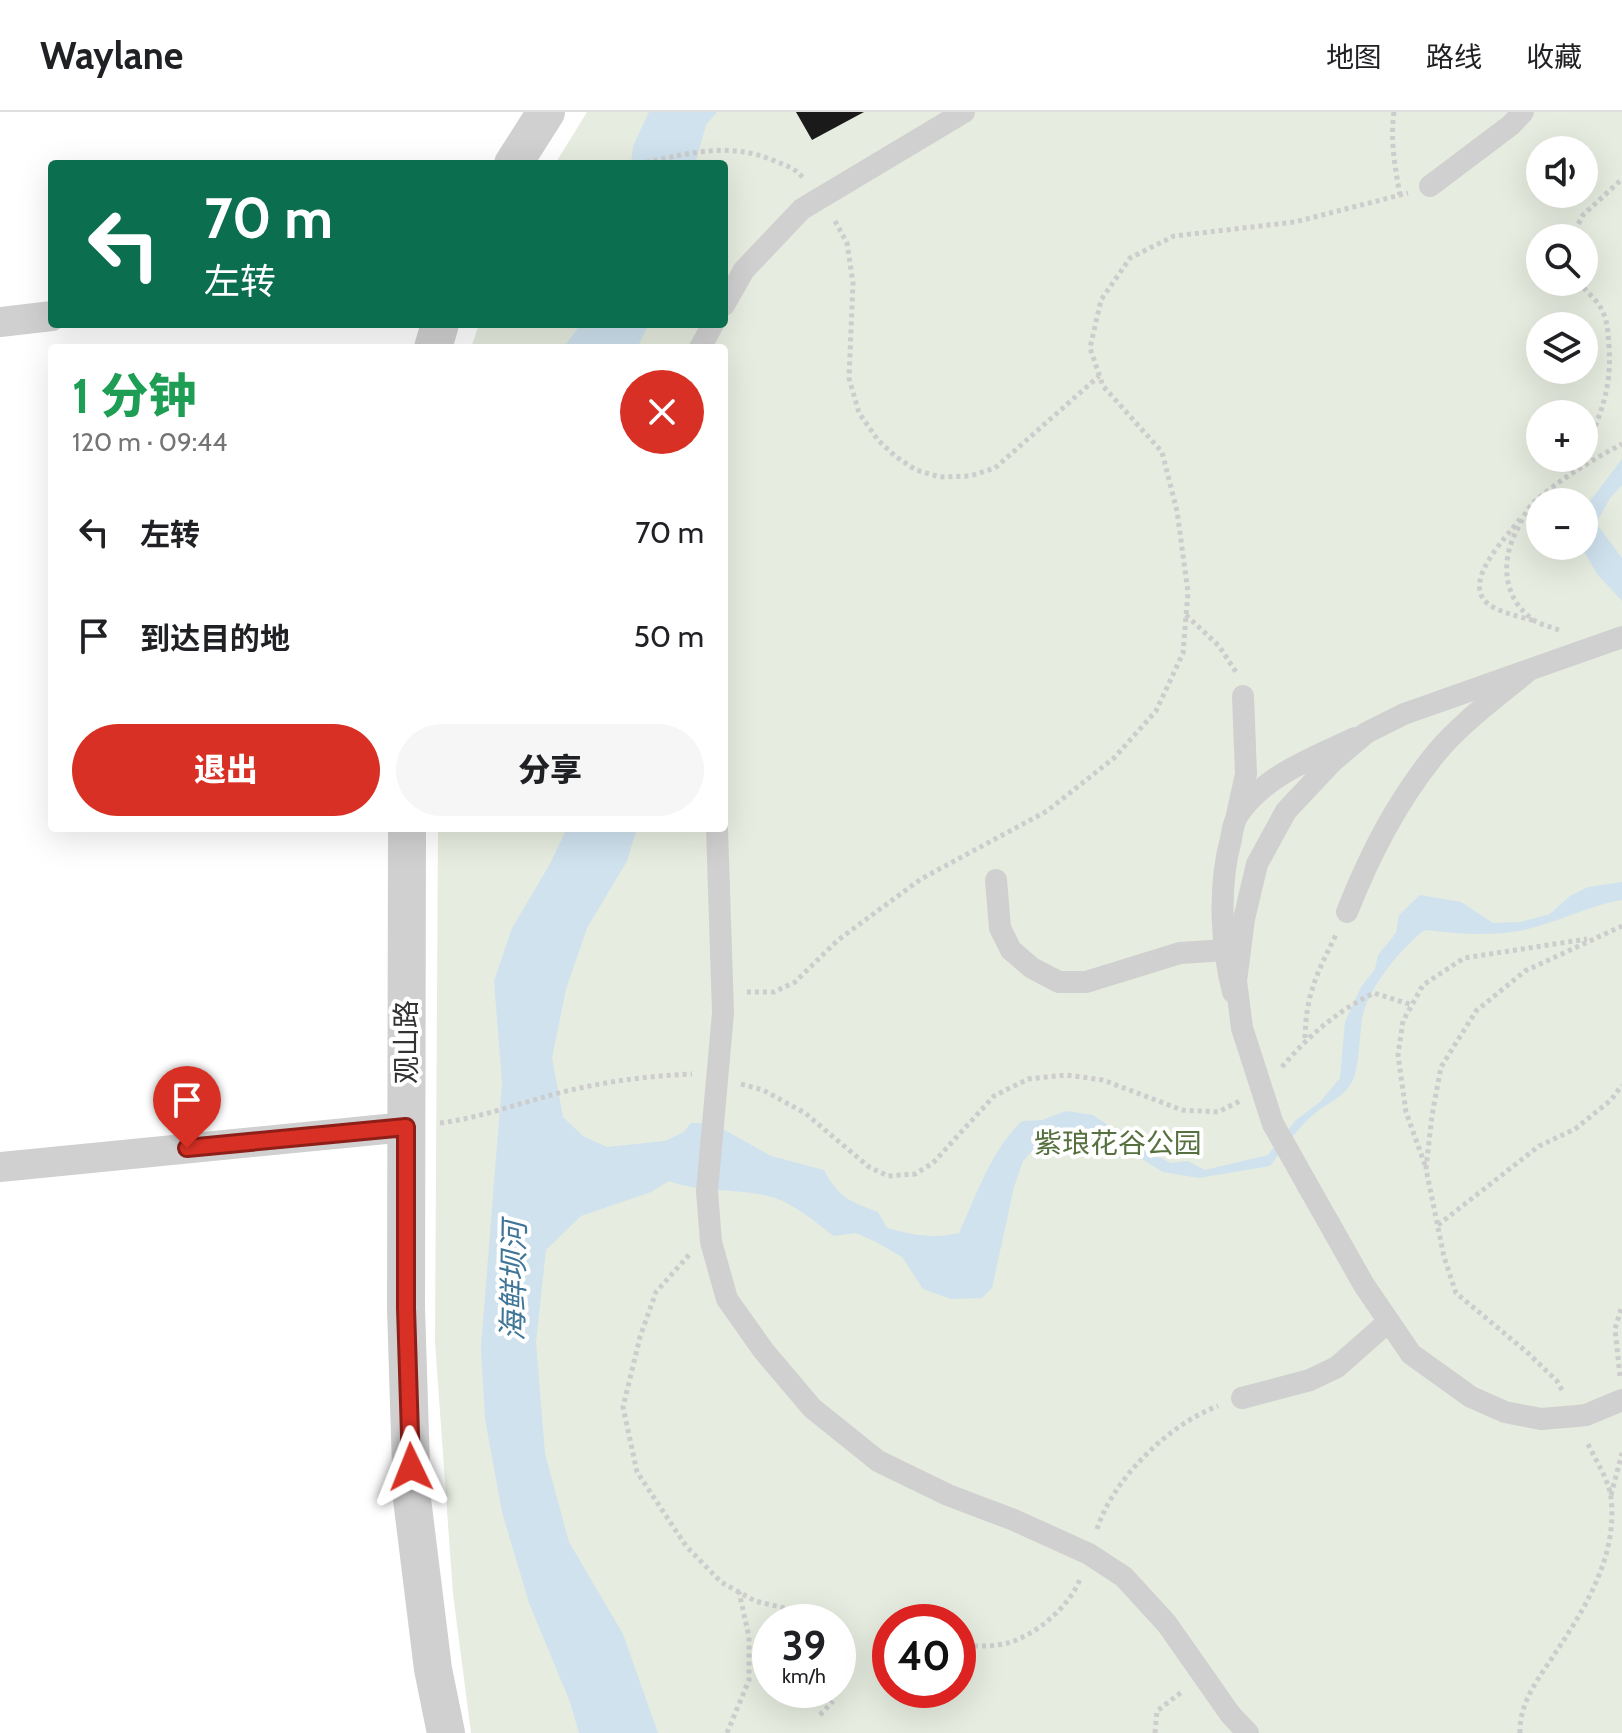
<!DOCTYPE html>
<html lang="zh">
<head>
<meta charset="utf-8">
<style>
  body { margin:0; font-family:Cabin,"Noto Sans SC",sans-serif; background:#f6f6f6; color:#202124; height:100vh; display:flex; flex-direction:column; font-size:30px; white-space:nowrap }
  * { box-sizing:border-box; margin:0 }
  p { font-size:26px; color:#757577 }
  .icon { flex:none; width:44px; height:44px; fill:none; stroke:currentColor; stroke-width:2; stroke-linecap:round; stroke-linejoin:round }
  .map { position:relative; flex:1; overflow:hidden }
  .sheet { position:absolute; left:48px; top:232px; width:680px; height:488px; display:flex; flex-direction:column; background:#fff; border-radius:8px; box-shadow:0 8px 32px #0002 }
  .sheet>* { flex:none }
  .banner { position:absolute; left:48px; top:48px; width:680px; height:168px; border-radius:8px; box-shadow:0 8px 32px #0002; background:#0b6e4f; color:#fff; overflow:hidden }
  .buttons { position:absolute; left:1526px; top:24px; display:grid; gap:16px }
  .buttons a { display:grid; place-items:center; width:72px; height:72px; border-radius:50%; background:#fff; box-shadow:0 8px 32px #0002; font-size:40px }
  .speed { position:absolute; left:752px; top:1492px; display:flex; gap:16px; font-size:40px; font-weight:700; text-align:center }
  .speed>* { display:grid; place-content:center; width:104px; height:104px; border-radius:50%; background:#fff; box-shadow:0 8px 32px #0002; line-height:1 }
  .speed small { font-size:20px; font-weight:400 }
  .speed .limit { border:12px solid #d22; background:#fff; color:#111 }
  .pin { position:absolute; display:grid; place-items:center; width:68px; height:68px; color:#fff; margin:-82px -34px; border-radius:50% 50% 50% 0; rotate:-45deg; box-shadow:0 0 8px #0007 }
  .pin .icon { rotate:45deg }
  .me { position:absolute; width:88px; margin:-44px; rotate:358deg; stroke-linejoin:round; filter:drop-shadow(0 0 6px #0008) }
  .turn { display:flex; align-items:center; gap:28px; height:168px; padding:0 24px; font-size:36px }
  .turn .icon { width:104px; height:104px; stroke-width:2.5 }
  .turn b { display:block; font-size:56px; line-height:68px }
  .round { display:grid; place-items:center; flex:none; width:84px; height:84px; border-radius:42px; background:#f6f6f6 }
  .summary { display:flex; align-items:center; justify-content:space-between; height:136px; padding:0 24px }
  h1 { font-size:48px; font-weight:800; line-height:60px; color:#1e9e55 }
  .action { display:flex; gap:16px; margin-top:auto; padding:16px 24px }
  .action a { flex:1; height:92px; border-radius:48px; background:#d93025; color:#fff; font-size:32px; font-weight:800; line-height:92px; text-align:center }
  .action a+a { background:#f6f6f6; color:#202124 }
  ul { padding:0; list-style:none }
  li { display:flex; align-items:center; gap:24px; height:104px; padding:0 24px }
  li div { flex:1 }
  li b { display:block; font-size:30px }
  li em { font-style:normal }
  header { display:flex; align-items:center; gap:48px; box-sizing:border-box; height:112px; padding:0 40px; background:#fff; border-bottom:2px solid #e0e0e0 }
  header strong { font-size:38px }
  nav { display:flex; gap:44px; margin-inline-start:auto; font-size:28px }
  .map>svg:first-child { display:block }
  .green { fill:#e6ecdf; fill-rule:evenodd }
  .water { fill:#cfe2ee }
  .building { fill:#1a1a1a }
  .lines { fill:none; stroke-linecap:round; stroke-linejoin:round }
  .path { stroke:#cdcdcd; stroke-width:5; stroke-dasharray:4 4; stroke-linecap:butt }
  .pedestrian { stroke:#d0d0d0; stroke-width:22 }
  .minor { stroke:#d0d0d0; stroke-width:30 }
  .tertiary { stroke:#d0d0d0; stroke-width:38 }
  .pedestrian-bridge { stroke:#d0d0d0; stroke-width:22 }
  .route-casing { stroke:#8d1f18; stroke-width:20 }
  .route { stroke:#d93025; stroke-width:14 }
  .labels { text-anchor:middle; stroke-width:8; stroke-linejoin:round; paint-order:stroke }
  .street-label { font-size:28px; fill:#333; stroke:#fff }
  .park-label { font-size:28px; fill:#56703f; stroke:#fff }
  .water-label { font-size:30px; font-style:italic; fill:#3f7597; stroke:#fff }
</style>
</head>
<body>
<header>
<strong>Waylane</strong>
<nav><a>地图</a><a>路线</a><a>收藏</a></nav>
</header>
<div class="map">
<svg width="1622" height="1621" viewBox="0 0 1622 1621">
  <rect width="100%" height="100%" fill="#fff"/>
  <path class="green" d="M 587,0 L 1622,0 L 1622,1621 L 471,1621 L 453,1482 L 435,1230 L 438,716 L 724,716 L 724,236 L 471,236 L 479,212 L 724,212 L 724,52 L 555,52 ZM 1540,38 L 1584,38 L 1584,82 L 1540,82 ZM 1540,126 L 1584,126 L 1584,170 L 1540,170 ZM 1540,214 L 1584,214 L 1584,258 L 1540,258 ZM 1540,302 L 1584,302 L 1584,346 L 1540,346 ZM 1540,390 L 1584,390 L 1584,434 L 1540,434 ZM 770,1510 L 838,1510 L 838,1578 L 770,1578 ZM 890,1510 L 958,1510 L 958,1578 L 890,1578 Z"/>
  <g class="water">
    <path d="M 649,0 L 717,0 L 706,13 L 695,52 L 631,52 L 633,34 Z"/>
    <path d="M 581,212 L 649,212 L 637,236 L 563,236 Z"/>
    <path d="M 1622,347 L 1622,373 L 1610,386 L 1596,411 L 1622,446 L 1622,489 L 1597,462 L 1581,434 L 1584,434 L 1584,397 Z"/>
    <path d="M 567,716 L 637,716 L 627,749 L 587,816 L 566,877 L 552,946 L 563,1005 L 583,1024 L 607,1035 L 665,1029 L 684,1020 L 691,1011 L 712,1011 L 771,1044 L 824,1058 C 839,1086 849,1089 878,1100 L 887,1116 C 913,1123 933,1127 959,1121 C 977,1082 991,1038 1022,1009 L 1042,1008 L 1066,999 L 1093,1003 L 1142,1036 L 1171,1051 L 1188,1049 L 1205,1058 L 1268,1043 L 1296,1008 L 1320,990 L 1340,966 L 1345,910 L 1361,875 L 1375,857 L 1378,843 L 1396,821 L 1399,803 L 1420,783 L 1461,790 L 1493,811 L 1520,810 L 1550,802 L 1570,784 L 1588,775 L 1622,770 L 1622,788 C 1586,794 1555,812 1519,819 C 1488,824 1456,822 1425,818 C 1402,834 1370,875 1363,902 C 1359,920 1360,955 1352,970 C 1343,986 1327,991 1314,1002 C 1297,1017 1284,1035 1270,1054 L 1199,1066 L 1163,1060 L 1092,1017 L 1065,1017 L 1040,1030 L 1023,1049 L 1014,1075 L 992,1176 L 982,1186 L 951,1187 L 923,1177 L 902,1145 L 874,1129 L 856,1121 L 834,1124 C 816,1111 796,1093 775,1086 C 740,1075 704,1082 669,1069 L 651,1080 L 581,1104 L 546,1138 L 536,1230 L 545,1342 L 569,1430 L 623,1522 L 658,1621 L 579,1621 L 570,1590 L 529,1491 L 502,1400 L 485,1307 L 481,1235 L 502,970 L 494,869 L 512,816 L 550,752 Z"/>
  </g>
  <path class="building" d="M 796,0 L 864,0 L 812,28 Z"/>
  <g class="lines">
    <g class="path">
      <path d="M 1394,0 C 1390,28 1395,55 1400,83"/>
      <path d="M 638,52 C 688,42 728,28 777,50 C 788,54 796,57 803,66"/>
      <path d="M 835,109 L 847,131 L 853,171 L 849,266 L 859,301 L 878,328 L 895,344 L 916,358 L 940,365 L 970,364 L 995,356 L 1099,264"/>
      <path d="M 1571,126 L 1583,103 L 1622,67"/>
      <path d="M 1578,170 C 1586,179 1597,188 1602,198 C 1608,210 1608,222 1609,235 C 1612,278 1600,302 1584,342"/>
      <path d="M 1578,357 L 1582,346"/>
      <path d="M 1520,407 C 1505,427 1456,475 1493,495 C 1506,502 1521,505 1535,509"/>
      <path d="M 1186,503 L 1219,534 L 1236,560"/>
      <path d="M 1559,518 C 1551,515 1542,513 1535,509 C 1502,487 1500,448 1518,416 C 1522,408 1527,396 1534,390 C 1560,367 1592,348 1622,332"/>
      <path d="M 747,880 L 774,880 L 795,870 L 838,828 L 921,767 L 1047,699 L 1114,646 L 1156,599 L 1183,541 L 1188,480 L 1177,399 L 1162,340 L 1103,274 L 1090,236 L 1101,188 L 1130,146 L 1174,124 L 1295,110 L 1408,81"/>
      <path d="M 1305,926 C 1306,882 1317,861 1336,823"/>
      <path d="M 1282,955 C 1308,924 1337,899 1374,881 L 1412,893"/>
      <path d="M 741,972 L 763,978 L 805,1001 L 869,1055 L 888,1064 L 915,1062 L 933,1051 L 994,984 L 1028,967 L 1066,963 L 1103,968 L 1182,998 L 1218,1000 L 1240,989"/>
      <path d="M 440,1011 C 479,1006 517,992 555,982 C 600,970 646,964 692,962"/>
      <path d="M 1425,1053 L 1406,1000 L 1398,943 L 1403,909 L 1423,873 L 1464,846 L 1587,827"/>
      <path d="M 1438,1113 L 1539,1034 L 1575,1017 L 1611,988 L 1622,973"/>
      <path d="M 689,1143 L 656,1180 L 640,1225 L 623,1295 L 637,1360 L 686,1434 L 721,1470 L 755,1489 L 805,1501 L 824,1510"/>
      <path d="M 1620,1264 L 1615,1217 L 1622,1194"/>
      <path d="M 1562,1278 L 1557,1269 L 1528,1241 L 1456,1181 L 1444,1145 L 1426,1057 L 1432,1003 L 1441,955 L 1476,899 L 1525,859 L 1622,814"/>
      <path d="M 1611,1383 L 1622,1341"/>
      <path d="M 1097,1417 C 1113,1367 1169,1312 1218,1294"/>
      <path d="M 958,1534 C 974,1534 993,1535 1008,1531 C 1038,1522 1070,1494 1081,1465"/>
      <path d="M 820,1603 L 833,1589"/>
      <path d="M 727,1621 L 749,1568 L 749,1525 L 739,1480"/>
      <path d="M 1155,1621 L 1157,1599 L 1183,1579"/>
      <path d="M 1520,1621 C 1519,1594 1535,1571 1550,1549 C 1582,1501 1618,1447 1611,1386 C 1609,1368 1595,1347 1587,1330"/>
    </g>
    <g class="pedestrian">
      <path d="M 1430,74 L 1511,13 L 1523,0"/>
      <path d="M 724,193 L 744,158 L 802,97 L 964,0"/>
      <path d="M 700,236 L 713,212"/>
      <path d="M 1237,703 L 1246,662 L 1243,584"/>
      <path d="M 717,716 L 723,901 L 707,1079 L 711,1130 L 727,1187 L 763,1238 L 812,1296 L 878,1349 L 948,1383 L 1014,1408 L 1089,1442 L 1124,1465 L 1167,1512 L 1230,1602 L 1248,1621"/>
      <path d="M 996,768 L 1000,816 L 1011,838 L 1032,856 L 1059,870 L 1086,870 L 1180,841 L 1226,838"/>
      <path d="M 1347,800 C 1370,742 1397,689 1437,640 C 1462,610 1498,584 1528,559"/>
      <path d="M 1233,880 C 1221,832 1218,775 1231,727 C 1232,720 1234,709 1238,703 C 1263,664 1315,645 1355,626"/>
      <path d="M 1242,1286 L 1310,1268 L 1337,1255 L 1388,1210"/>
    </g>
    <g class="minor">
      <path d="M 0,210 L 52,204"/>
      <path d="M 0,1055 L 406,1015"/>
    </g>
    <g class="tertiary">
      <path d="M 513,52 L 546,0"/>
      <path d="M 433,236 L 440,212"/>
      <path d="M 407,716 L 406,1196 L 412,1387 L 433,1557 L 446,1621"/>
    </g>
    <path class="pedestrian-bridge" d="M 1622,525 L 1404,602 L 1366,621 L 1333,649 L 1286,699 L 1257,752 L 1244,807 L 1236,869 L 1242,916 L 1273,1012 L 1364,1173 L 1411,1242 L 1471,1285 L 1505,1300 L 1541,1307 L 1577,1304 L 1586,1303 L 1622,1288"/>
  </g>
  <g class="lines">
    <defs>
      <path id="route" d="M 187,1036 L 406,1015 L 406,1196 L 411,1355"/>
    </defs>
    <use href="#route" class="route-casing"/>
    <use href="#route" class="route"/>
  </g>
  <g class="labels">
    <g class="street-label">
      <text transform="translate(406 930) rotate(-90)" y="10">观山路</text>
    </g>
    <g class="park-label">
      <text x="1118" y="1041">紫琅花谷公园</text>
    </g>
    <g class="water-label">
      <text transform="translate(514 1169) rotate(-89)" y="10">海鲜坝河</text>
    </g>
  </g>
</svg>
<div class="buttons">
<a><svg class="icon" aria-label="sound" viewBox="0 0 24 24"><path d="M4 9h4l5-4v14l-5-4H4zM17 9q2 3 0 6"/></svg></a>
<a><svg class="icon" aria-label="search" viewBox="0 0 24 24"><circle cx="10" cy="10" r="6"/><path d="M15 15l6 6"/></svg></a>
<a><svg class="icon" aria-label="layers" viewBox="0 0 24 24"><path d="M12 4l9 5-9 5-9-5zM3 14l9 5 9-5"/></svg></a>
<a>+</a>
<a>−</a>
</div>
<div class="speed"><div>39<small>km/h</small></div><div class="limit">40</div></div>
<div class="pin" style="left:187px;top:1036px;background:#d93025"><svg class="icon" aria-label="arrive" viewBox="0 0 24 24"><path d="M6 21V4h12l-3 4 3 4H6"/></svg></div>
<svg class="me" style="left:411px;top:1355px" viewBox="-20 -20 40 40"><path d="M0-17L14 15 0 8-14 15z" fill="#d93025" stroke="#fff" stroke-width="4"/></svg>
<div class="banner">
<div class="turn"><svg class="icon" aria-label="left" viewBox="0 0 24 24"><path d="M17 20v-9H6M10 6l-5 5 5 5"/></svg><div><b>70 m</b>左转</div></div>
</div>
<section class="sheet">
<div class="summary"><div><h1>1 分钟</h1><p>120 m · 09:44</p></div><a class="round" style="background:#d93025;color:#fff"><svg class="icon" aria-label="close" viewBox="0 0 24 24"><path d="M6 6l12 12M18 6L6 18"/></svg></a></div>
<ul>
<li><svg class="icon" aria-label="left" viewBox="0 0 24 24"><path d="M17 20v-9H6M10 6l-5 5 5 5"/></svg><div><b>左转</b></div><em>70 m</em></li>
<li><svg class="icon" aria-label="arrive" viewBox="0 0 24 24"><path d="M6 21V4h12l-3 4 3 4H6"/></svg><div><b>到达目的地</b></div><em>50 m</em></li>
</ul>
<div class="action"><a>退出</a><a>分享</a></div>
</section>
</div>
</body>
</html>
